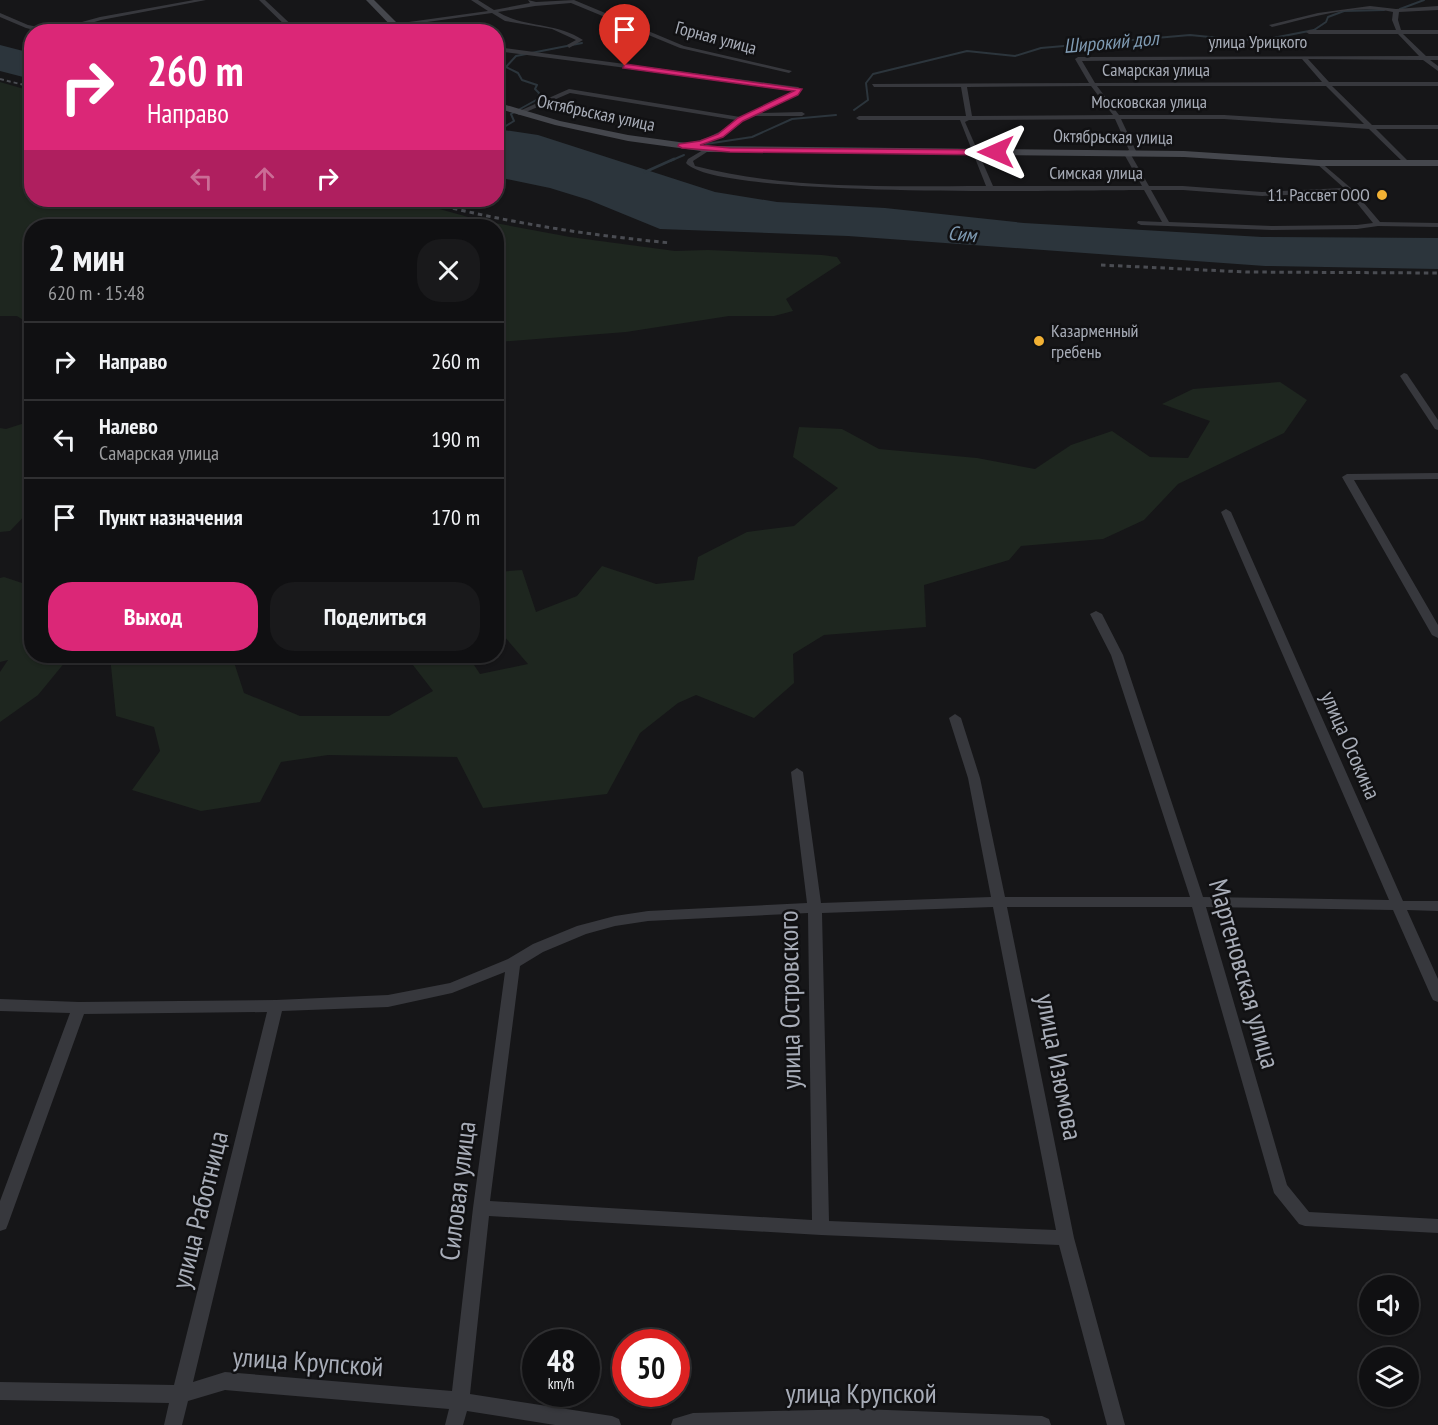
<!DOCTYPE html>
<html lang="ru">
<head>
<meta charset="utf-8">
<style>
  body { margin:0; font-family:"PT Sans Narrow",sans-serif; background:#19191b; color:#f1f3f6; height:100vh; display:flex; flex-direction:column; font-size:22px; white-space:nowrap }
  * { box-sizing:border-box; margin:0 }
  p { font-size:20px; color:#9c9d9f }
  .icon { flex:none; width:33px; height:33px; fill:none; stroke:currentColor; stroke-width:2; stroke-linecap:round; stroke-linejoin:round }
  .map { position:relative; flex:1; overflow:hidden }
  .sheet { position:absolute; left:24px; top:219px; width:480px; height:444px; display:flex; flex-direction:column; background:#101012; border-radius:24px; box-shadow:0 2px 4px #0004,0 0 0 2px #303032 }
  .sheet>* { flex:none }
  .banner { position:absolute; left:24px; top:24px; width:480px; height:183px; border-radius:24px; box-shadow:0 2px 4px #0004,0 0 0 2px #303032; background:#db2777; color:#fff; overflow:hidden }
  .controls { position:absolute; left:1359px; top:1275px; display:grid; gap:12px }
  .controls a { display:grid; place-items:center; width:60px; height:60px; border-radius:50%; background:#101012; box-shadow:0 2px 4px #0004,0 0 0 2px #303032; font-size:30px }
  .speed { position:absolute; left:522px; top:1329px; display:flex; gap:12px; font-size:30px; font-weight:700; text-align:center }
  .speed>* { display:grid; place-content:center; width:78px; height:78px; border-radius:50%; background:#101012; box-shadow:0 2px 4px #0004,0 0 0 2px #303032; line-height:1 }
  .speed small { font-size:15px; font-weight:400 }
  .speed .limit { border:9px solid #d22; background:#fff; color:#111 }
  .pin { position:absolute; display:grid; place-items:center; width:51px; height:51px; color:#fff; margin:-62px -26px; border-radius:50% 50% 50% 0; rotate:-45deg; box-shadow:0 0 6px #0007 }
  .pin .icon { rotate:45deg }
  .me { position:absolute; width:66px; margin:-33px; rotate:270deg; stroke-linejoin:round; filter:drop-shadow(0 0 4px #0008) }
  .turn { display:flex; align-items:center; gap:21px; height:126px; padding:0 24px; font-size:27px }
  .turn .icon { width:78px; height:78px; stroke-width:2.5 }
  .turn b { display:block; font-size:42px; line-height:51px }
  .lanes { display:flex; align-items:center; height:57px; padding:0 24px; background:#0003; justify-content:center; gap:30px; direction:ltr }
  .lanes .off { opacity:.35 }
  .round { display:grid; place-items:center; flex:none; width:63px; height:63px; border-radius:24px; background:#19191b }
  .headline { display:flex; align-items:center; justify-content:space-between; height:102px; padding:0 24px }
  h1 { font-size:36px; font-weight:700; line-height:45px }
  .action { display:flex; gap:12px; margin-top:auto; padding:12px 24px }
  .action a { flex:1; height:69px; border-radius:24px; background:#db2777; color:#fff; font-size:24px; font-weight:700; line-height:69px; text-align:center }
  .action a+a { background:#19191b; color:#f1f3f6 }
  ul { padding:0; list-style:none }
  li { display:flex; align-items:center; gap:18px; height:78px; padding:0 24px; border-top:2px solid #303032 }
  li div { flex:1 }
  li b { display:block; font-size:22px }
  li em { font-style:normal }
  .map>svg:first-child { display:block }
  .green { fill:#1e261f }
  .water { fill:#2c353c }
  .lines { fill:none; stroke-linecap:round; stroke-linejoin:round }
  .stream-far1 { stroke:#2c353c; stroke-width:2 }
  .stream { stroke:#2c353c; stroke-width:3 }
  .street { fill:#37383d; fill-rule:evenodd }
  .secondary { fill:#45474d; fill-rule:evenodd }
  .rail-far1 { stroke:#4a4c52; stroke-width:2; stroke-dasharray:4 3; stroke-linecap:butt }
  .rail { stroke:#4a4c52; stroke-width:3; stroke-dasharray:4.5 4; stroke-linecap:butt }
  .route { fill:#db2777; stroke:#8e194d; stroke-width:1.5 }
  .poi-dot { fill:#f2b134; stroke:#111113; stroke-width:2 }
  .labels { text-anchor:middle; stroke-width:5; stroke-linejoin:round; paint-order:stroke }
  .far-street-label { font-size:18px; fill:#a8adb8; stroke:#111113 }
  .far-poi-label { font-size:18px; fill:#a8adb8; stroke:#111113; text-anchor:end }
  .far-water-label { font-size:20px; font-style:italic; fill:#7f9bb3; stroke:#111113 }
  .street-label { font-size:22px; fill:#a8adb8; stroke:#111113 }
  .near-street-label { font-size:27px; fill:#a8adb8; stroke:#111113 }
</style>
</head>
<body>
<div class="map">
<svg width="1438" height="1425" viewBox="0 0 1438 1425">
  <rect width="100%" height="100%" fill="#161618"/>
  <g class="green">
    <path d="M 0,82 L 31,91 L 32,200 L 407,200 L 479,220 L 570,237 L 675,251 L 708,250 L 822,255 L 837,257 L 841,263 L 786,299 L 793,311 L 774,316 L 729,316 L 626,332 L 497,342 L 496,226 L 32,226 L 31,325 L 17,316 L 0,316 Z"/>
    <path d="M 1280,382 L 1307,400 L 1284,433 L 1178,484 L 1144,520 L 1103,539 L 1021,546 L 1009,560 L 924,585 L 926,627 L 824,635 L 793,654 L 794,683 L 754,718 L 696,695 L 678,703 L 640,733 L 607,794 L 483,808 L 457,757 L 328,755 L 281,762 L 260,802 L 201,811 L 132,790 L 160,751 L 154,727 L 116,716 L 110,656 L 232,656 L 244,693 L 300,716 L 389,716 L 433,691 L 406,656 L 468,656 L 480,674 L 528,664 L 497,628 L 497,572 L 522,570 L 536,612 L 577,596 L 602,566 L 656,584 L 694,580 L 698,557 L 747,532 L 794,526 L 838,488 L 793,457 L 799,427 L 842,429 L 879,449 L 977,458 L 1035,469 L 1071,445 L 1112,431 L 1150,457 L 1188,458 L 1210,421 L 1162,404 L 1193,389 Z"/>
    <path d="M 31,421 L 31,509 L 10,531 L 0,532 L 0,428 L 6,429 Z"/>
    <path d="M 4,577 L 31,586 L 32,656 L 70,656 L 38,695 L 0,722 L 0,672 L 8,660 L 0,662 L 0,578 Z"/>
  </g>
  <g class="water">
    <path d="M 0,45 L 31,53 L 31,79 L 0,71 Z"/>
    <path d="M 497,129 L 538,135 L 715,192 L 777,202 L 885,208 L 1024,223 L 1262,237 L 1438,238 L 1438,269 L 1265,266 L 848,236 L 660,229 L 589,200 L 550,188 L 497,177 Z"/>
  </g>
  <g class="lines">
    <g class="stream-far1">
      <path d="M 1400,9 L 1424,0"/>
      <path d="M 854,110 L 868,100 L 866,83 L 873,74 L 967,51 L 1015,56 L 1041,48 L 1190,35 L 1240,40 L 1268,39 L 1314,30 L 1326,22 L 1328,17 L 1344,11 L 1384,10"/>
      <path d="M 496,132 L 514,121 L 511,114 L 538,99 L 539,93 L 535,89 L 537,85 L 522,80 L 518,73 L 506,67 L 516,56 L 582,43"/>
      <path d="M 706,144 L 752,137 L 792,119 L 836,115"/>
      <path d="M 670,161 L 684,155"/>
    </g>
    <path class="stream" d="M 645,172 L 674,159"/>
    <g class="street">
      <path d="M 194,0 L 206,0 L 101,20 L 62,32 L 43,32 L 26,28 L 0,17 L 0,13 L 28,25 L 53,30 L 100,17 Z"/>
      <path d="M 259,0 L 265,0 L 299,32 L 293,32 L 289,29 Z"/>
      <path d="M 471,0 L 478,0 L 494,10 L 530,3 L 528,0 L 536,2 L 574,0 L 684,46 L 792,71 L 789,73 L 680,48 L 571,3 L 535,6 L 498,12 C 524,28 555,22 583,40 L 569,48 L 567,45 L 576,40 L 552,29 L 505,21 L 492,13 L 355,32 L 337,32 L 488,11 Z"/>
      <path d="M 1370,6 L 1396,9 L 1438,6 L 1438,10 L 1399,12 L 1398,20 L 1401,30 L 1438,30 L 1438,34 L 1403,34 L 1426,56 L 1438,56 L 1438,60 L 1430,60 L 1438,66 L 1438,71 L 1423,60 L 1308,59 L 1329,82 L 1438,82 L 1438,86 L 1332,86 L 1372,125 L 1438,125 L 1438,129 L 1376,129 L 1409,162 L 1409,164 L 1405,164 L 1369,129 L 1224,119 L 1121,119 L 1136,151 L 1131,155 L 1149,186 L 1183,186 L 1262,192 L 1344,188 L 1317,164 L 1316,163 L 1319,161 L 1352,189 L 1380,222 L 1438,223 L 1438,227 L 1378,226 L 1357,229 L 1272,230 L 1141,225 L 1137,223 L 1138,221 L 1162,222 L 1144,190 C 1078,190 717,199 686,163 L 688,159 L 708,147 L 711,149 L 710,150 L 693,161 L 695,166 C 787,190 892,186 986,186 L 960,120 L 859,120 L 856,118 L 859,116 L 966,116 L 961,87 L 874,87 L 872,84 L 1089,83 L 1075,59 L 1078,57 L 1419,56 L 1398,34 L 1309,34 L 1306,32 L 1309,30 L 1396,30 L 1392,20 L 1393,12 C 1354,3 1310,18 1272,27 L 1269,25 L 1318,13 ZM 1241,59 L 1302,59 L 1322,82 L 1095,83 L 1082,61 ZM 1091,86 L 1113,115 L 972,116 L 967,87 ZM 1097,86 L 1326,86 L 1364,124 L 1224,115 L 1119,115 ZM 1115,119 L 1129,150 L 1124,154 L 1142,186 L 993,186 L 965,122 L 969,120 ZM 1151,190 L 1183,190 L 1262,196 L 1348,192 L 1373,223 L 1357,225 L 1272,226 L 1169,222 Z"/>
      <path d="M 496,47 L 798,87 L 801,89 L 798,95 L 759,113 L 802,112 L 805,114 L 802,116 L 753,116 L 743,120 L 723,136 L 703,144 L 682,148 L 679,146 L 680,145 C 704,140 716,136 736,120 L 570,93 L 519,115 L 516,113 L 517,112 L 569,89 L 740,117 L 793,93 L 794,90 L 496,51 Z"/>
      <path d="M 1404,373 L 1407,374 L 1438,420 L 1438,430 L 1435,429 L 1400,376 Z"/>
      <path d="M 1438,473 L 1438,479 L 1354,480 L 1438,625 L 1438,638 L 1432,635 L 1342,477 L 1347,474 Z"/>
      <path d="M 1226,509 L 1231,512 L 1403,901 L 1438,901 L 1438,911 L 1407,910 L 1438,979 L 1438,1002 L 1433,1000 L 1431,996 L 1393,910 L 1206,907 L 1287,1185 L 1309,1212 L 1438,1219 L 1438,1233 L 1305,1226 L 1299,1224 L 1274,1193 L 1192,907 L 1007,907 L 1074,1238 L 1125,1425 L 1107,1425 L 1059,1245 L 821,1235 L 489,1216 L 470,1394 L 612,1416 L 619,1419 L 621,1425 L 555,1425 L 467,1411 L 463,1425 L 445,1425 L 449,1409 L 225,1390 L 188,1401 L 182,1425 L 164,1425 L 169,1403 L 0,1400 L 0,1382 L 174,1385 L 267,1012 L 84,1014 L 8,1224 L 6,1229 L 0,1231 L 0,1201 L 70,1013 L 0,1011 L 0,999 L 79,1002 L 276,1000 L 388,995 L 450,983 L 508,959 L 533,944 L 577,926 L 615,916 L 648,911 L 807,903 L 791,772 L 797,768 L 803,772 L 821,903 L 991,897 L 968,778 L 949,718 L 955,714 L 961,718 L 980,778 L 1005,897 L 1190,897 L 1111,655 L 1090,614 L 1096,611 L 1102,614 L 1123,655 L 1203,897 L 1389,900 L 1221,512 ZM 993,907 L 1056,1230 L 829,1221 L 822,913 ZM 808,913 L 812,1220 L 490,1201 L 520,966 L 543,952 L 586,934 L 615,926 L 648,921 ZM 505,972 L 473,1208 L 452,1391 L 225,1372 L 193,1382 L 282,1011 L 388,1007 L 452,993 Z"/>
      <path d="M 861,1409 L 1042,1416 L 1049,1419 L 1051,1425 L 671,1425 L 673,1419 L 693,1413 Z"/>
    </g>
    <g class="secondary">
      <path d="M 366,0 L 374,0 L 406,32 L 397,32 Z"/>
      <path d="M 496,102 L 560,121 L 628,135 L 708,146 L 1184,151 L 1319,160 L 1438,160 L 1438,166 L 1319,166 L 1184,157 L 708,152 L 628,141 L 555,125 L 496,108 Z"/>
    </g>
    <path class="rail-far1" d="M 0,79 L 32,87"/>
    <g class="rail">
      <path d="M 420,200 C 503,222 586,235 671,243"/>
      <path d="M 1101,265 L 1246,272 L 1438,273"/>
    </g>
  </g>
  <path class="route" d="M 625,64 L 802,89 L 798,95 L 743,121 L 723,137 L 700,145 L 730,148 L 996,150 L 1000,152 L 996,155 L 730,152 L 682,148 L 678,146 L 679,144 L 700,141 L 718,134 L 738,118 L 794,91 L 623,68 Z"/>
  <g class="poi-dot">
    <circle cx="1382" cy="195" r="6"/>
    <circle cx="1039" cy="341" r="6"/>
  </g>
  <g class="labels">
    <g class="far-street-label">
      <text transform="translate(716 38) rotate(15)" y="6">Горная улица</text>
      <text x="1258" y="48">улица Урицкого</text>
      <text x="1156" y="76">Самарская улица</text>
      <text x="1149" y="108">Московская улица</text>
      <text transform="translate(596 113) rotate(12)" y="6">Октябрьская улица</text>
      <text transform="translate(1113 137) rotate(1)" y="6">Октябрьская улица</text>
      <text x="1096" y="179">Симская улица</text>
    </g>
    <g class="far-poi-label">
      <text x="1370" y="201">11. Рассвет ООО</text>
      <text x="1051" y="337" text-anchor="start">Казарменный<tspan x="1051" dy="21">гребень</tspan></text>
    </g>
    <g class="far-water-label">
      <text transform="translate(1111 42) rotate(-5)" y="7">Широкий дол</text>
      <text transform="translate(962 234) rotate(6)" y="7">Сим</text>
    </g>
    <g class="street-label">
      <text transform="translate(1351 745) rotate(66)" y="8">улица Осокина</text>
    </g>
    <g class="near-street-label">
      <text transform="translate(1244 974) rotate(74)" y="9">Мартеновская улица</text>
      <text transform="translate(790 1000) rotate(-91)" y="9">улица Островского</text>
      <text transform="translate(1059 1067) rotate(79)" y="9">улица Изюмова</text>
      <text transform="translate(458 1191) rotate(-83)" y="9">Силовая улица</text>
      <text transform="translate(200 1210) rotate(-76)" y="9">улица Работница</text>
      <text transform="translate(308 1362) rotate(4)" y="9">улица Крупской</text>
      <text x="861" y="1403">улица Крупской</text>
    </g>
  </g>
</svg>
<div class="controls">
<a><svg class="icon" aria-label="sound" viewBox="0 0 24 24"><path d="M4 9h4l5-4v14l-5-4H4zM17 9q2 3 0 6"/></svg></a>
<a><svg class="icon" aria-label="layers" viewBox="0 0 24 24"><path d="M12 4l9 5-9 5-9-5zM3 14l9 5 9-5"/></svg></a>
</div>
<div class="speed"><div>48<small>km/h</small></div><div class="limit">50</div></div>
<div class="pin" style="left:625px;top:66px;background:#d93025"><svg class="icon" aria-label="arrive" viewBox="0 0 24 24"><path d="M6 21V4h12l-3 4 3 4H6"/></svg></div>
<svg class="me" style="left:996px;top:152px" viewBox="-20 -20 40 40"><path d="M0-17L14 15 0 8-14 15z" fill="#db2777" stroke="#fff" stroke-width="4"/></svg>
<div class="banner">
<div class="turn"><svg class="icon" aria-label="right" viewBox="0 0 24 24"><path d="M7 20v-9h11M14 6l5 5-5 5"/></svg><div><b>260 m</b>Направо</div></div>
<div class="lanes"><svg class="icon off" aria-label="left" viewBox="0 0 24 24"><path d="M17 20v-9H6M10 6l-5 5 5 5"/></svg><svg class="icon off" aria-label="ahead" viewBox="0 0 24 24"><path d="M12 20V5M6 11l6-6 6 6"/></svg><svg class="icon" aria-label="right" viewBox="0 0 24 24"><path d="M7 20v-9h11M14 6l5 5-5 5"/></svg></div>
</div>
<section class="sheet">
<div class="headline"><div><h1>2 мин</h1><p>620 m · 15:48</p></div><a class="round"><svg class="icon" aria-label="close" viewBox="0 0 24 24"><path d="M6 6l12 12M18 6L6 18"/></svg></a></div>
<ul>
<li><svg class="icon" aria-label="right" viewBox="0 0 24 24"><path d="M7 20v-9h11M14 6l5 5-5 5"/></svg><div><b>Направо</b></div><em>260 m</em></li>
<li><svg class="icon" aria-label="left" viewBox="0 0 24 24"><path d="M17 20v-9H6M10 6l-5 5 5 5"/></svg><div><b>Налево</b><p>Самарская улица</p></div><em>190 m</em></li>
<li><svg class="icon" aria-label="arrive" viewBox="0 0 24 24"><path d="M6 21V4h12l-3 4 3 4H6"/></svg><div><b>Пункт назначения</b></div><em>170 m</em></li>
</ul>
<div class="action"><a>Выход</a><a>Поделиться</a></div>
</section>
</div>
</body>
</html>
